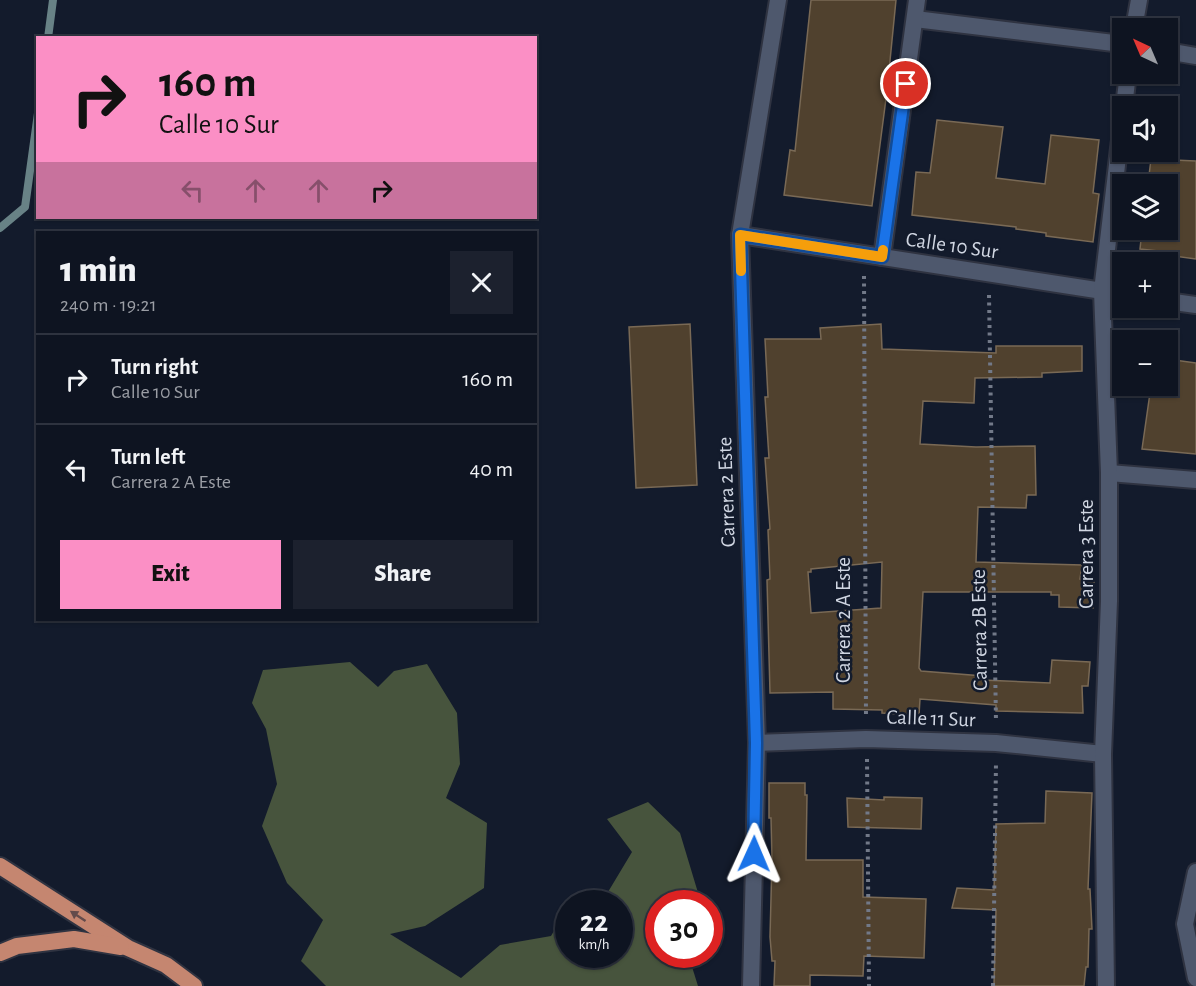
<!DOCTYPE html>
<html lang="en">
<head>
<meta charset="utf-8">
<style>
  body { margin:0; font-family:"Alegreya Sans",sans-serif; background:#1c212e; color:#f1f3f6; height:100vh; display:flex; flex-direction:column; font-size:22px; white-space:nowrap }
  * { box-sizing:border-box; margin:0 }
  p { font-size:20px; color:#9b9ea5 }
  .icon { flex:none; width:33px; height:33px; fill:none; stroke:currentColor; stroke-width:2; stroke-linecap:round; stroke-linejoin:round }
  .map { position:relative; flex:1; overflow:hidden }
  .drawer { position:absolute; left:36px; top:231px; width:501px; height:390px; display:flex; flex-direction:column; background:#0e1421; border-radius:0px; box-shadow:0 2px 4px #0004,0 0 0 2px #2e333f }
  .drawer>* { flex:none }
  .hud { position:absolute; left:36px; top:36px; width:501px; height:183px; border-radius:0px; box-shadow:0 2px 4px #0004,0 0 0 2px #2e333f; background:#fb8fc5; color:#111; overflow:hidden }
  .needle { width:39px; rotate:316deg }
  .fabs { position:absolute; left:1112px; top:18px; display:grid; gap:12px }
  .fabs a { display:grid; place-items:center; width:66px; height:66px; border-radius:0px; background:#0e1421; box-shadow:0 2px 4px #0004,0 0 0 2px #2e333f; font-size:30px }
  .speed { position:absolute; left:555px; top:890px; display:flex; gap:12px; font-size:30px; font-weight:700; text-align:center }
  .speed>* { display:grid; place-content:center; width:78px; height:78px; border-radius:50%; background:#0e1421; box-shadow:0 2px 4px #0004,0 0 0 2px #2e333f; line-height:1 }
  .speed small { font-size:15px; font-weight:400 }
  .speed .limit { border:9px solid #d22; background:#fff; color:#111 }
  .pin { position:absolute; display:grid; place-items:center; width:51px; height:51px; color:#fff; margin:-26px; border:3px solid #fff; border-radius:50%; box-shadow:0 2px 6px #0007 }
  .me { position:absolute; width:66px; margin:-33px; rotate:1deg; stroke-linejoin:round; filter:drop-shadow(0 0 4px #0008) }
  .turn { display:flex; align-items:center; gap:21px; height:126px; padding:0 24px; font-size:27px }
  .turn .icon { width:78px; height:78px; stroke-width:2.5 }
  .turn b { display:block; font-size:42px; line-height:51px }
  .lanes { display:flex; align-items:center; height:57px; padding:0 24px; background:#0003; justify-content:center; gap:30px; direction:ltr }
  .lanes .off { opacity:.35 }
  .round { display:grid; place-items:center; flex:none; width:63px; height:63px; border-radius:0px; background:#1c212e }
  .headline { display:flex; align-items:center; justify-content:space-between; height:102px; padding:0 24px }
  h1 { font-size:36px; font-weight:800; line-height:45px }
  .primary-button { display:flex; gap:12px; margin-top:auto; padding:12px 24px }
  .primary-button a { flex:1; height:69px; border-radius:0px; background:#fb8fc5; color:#111; font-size:24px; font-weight:800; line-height:69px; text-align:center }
  .primary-button a+a { background:#1c212e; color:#f1f3f6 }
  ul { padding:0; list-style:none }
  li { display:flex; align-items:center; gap:18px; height:90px; padding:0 24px; border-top:2px solid #2e333f }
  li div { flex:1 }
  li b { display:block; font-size:22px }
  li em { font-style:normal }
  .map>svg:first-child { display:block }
  .forest { fill:#47543d }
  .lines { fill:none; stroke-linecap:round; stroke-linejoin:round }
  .stream { stroke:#688286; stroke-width:8 }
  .building { fill:#50412e; stroke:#796955; stroke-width:1.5; fill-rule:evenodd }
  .minor-casing { stroke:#2f3341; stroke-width:20 }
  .secondary-casing { stroke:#2f3341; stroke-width:20 }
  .trunk-casing { stroke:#2f3341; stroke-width:20 }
  .path { stroke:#727988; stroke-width:4; stroke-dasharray:3 4.5; stroke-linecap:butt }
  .minor { stroke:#4e586d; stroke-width:16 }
  .secondary { stroke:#4e586d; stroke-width:16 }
  .trunk { stroke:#c58670; stroke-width:16 }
  .oneway { fill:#634b4b }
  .route-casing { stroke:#114b97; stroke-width:15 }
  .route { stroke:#1a73e8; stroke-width:10 }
  .slow { stroke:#f59e0b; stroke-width:10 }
  .labels { text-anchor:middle; stroke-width:5; stroke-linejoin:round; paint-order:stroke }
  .street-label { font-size:21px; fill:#d0d6e2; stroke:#131b2c }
</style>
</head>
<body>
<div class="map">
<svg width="1196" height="986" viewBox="0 0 1196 986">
  <rect width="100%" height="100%" fill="#131b2c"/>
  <path class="forest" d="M 350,662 L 378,687 L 394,671 L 427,664 L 457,713 L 460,764 L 446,798 L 487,823 L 484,888 L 425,926 L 390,934 L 461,978 L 500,945 L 551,936 L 568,907 L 568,954 L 620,954 L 620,903 L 574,903 L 608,892 L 632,852 L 607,819 L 648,802 L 680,833 L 699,896 L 697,903 L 658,903 L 658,954 L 688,954 L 698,986 L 326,986 L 301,961 L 323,920 L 287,883 L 262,826 L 277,784 L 266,729 L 252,703 L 263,670 Z"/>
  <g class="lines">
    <g class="stream">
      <path d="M 48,38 L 53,0"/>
      <path d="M 0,228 L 25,207 L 38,113"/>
    </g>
  </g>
  <g class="building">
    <path d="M 811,0 L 896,0 L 887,91 L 872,206 L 784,195 L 790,150 L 795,151 Z"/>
    <path d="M 937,120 L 1003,127 L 996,178 L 1045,184 L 1051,135 L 1099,140 L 1093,193 L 1099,194 L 1093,242 L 1046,236 L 1046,233 L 1016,229 L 1016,227 L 912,215 L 916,172 L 930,173 Z"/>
    <path d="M 1151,159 L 1196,161 L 1196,259 L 1166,255 L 1167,252 L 1140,249 L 1142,230 L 1167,230 L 1167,184 L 1148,184 Z"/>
    <path d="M 690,324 L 697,485 L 636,488 L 629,327 Z"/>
    <path d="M 881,324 L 882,349 L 996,353 L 996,346 L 1082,346 L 1082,371 L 1042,373 L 1042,377 L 975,378 L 974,403 L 923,401 L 920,444 L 976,447 L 1035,446 L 1036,495 L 1027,495 L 1026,508 L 978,507 L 976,562 L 1082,565 L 1080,579 L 1094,579 L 1093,608 L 1059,607 L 1059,595 L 1051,595 L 1051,592 L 923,592 L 919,668 L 921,671 L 983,676 L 982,680 L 1050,683 L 1052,660 L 1090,662 L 1088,686 L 1082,686 L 1083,713 L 996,711 L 996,705 L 920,699 L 919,715 L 882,713 L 882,710 L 833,709 L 833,692 L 770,693 L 767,580 L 770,579 L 768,530 L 770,529 L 765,458 L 769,458 L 765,397 L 768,397 L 765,339 L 821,339 L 820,328 ZM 882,562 L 881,608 L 811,613 L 808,572 L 811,572 L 811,569 Z"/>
    <path d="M 1167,359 L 1196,363 L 1196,454 L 1142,449 L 1151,386 L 1167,386 Z"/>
    <path d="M 769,783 L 805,783 L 805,795 L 807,795 L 806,860 L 863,860 L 863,897 L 926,899 L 924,958 L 864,956 L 863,976 L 810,975 L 810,986 L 774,986 L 775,961 L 772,961 L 770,937 L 772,860 L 771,818 L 769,818 Z"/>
    <path d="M 1046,791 L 1092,793 L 1088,889 L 1090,889 L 1092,929 L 1089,929 L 1088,967 L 1086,967 L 1084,986 L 994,986 L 996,910 L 952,908 L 957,888 L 994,890 L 996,824 L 1045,823 Z"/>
    <path d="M 884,797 L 922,798 L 921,829 L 848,827 L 847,798 L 884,800 Z"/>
  </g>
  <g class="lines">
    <defs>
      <g id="minor">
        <path d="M 915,19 L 1122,44"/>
        <path d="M 1134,28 L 1139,0"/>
        <path d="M 1167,51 L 1196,56"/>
        <path d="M 1124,106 L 1128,74"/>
        <path d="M 740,235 L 1122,294"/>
        <path d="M 882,257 L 917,0"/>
        <path d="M 1167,301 L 1196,305"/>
        <path d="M 1109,473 L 1196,480"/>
        <path d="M 757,743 L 866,739 L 996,743 L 1103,754"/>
        <path d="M 751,986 L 757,743 L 740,235 L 778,0"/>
        <path d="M 1106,986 L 1103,754 L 1109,601 L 1109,473 L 1102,291 L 1122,123"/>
      </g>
      <path id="secondary" d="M 1196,872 L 1185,924 L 1196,978"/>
      <g id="trunk">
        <path d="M 0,866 L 128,948 L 166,965 L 194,986"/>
        <path d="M 0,953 L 17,946 L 74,939 L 121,947"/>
      </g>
    </defs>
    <use href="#minor" class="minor-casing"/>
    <use href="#secondary" class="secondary-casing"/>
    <use href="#trunk" class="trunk-casing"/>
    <g class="path">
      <path d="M 864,276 L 866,718"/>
      <path d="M 989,295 L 996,722"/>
      <path d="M 867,759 L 869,986"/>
      <path d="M 993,986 L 996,762"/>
    </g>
    <use href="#minor" class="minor"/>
    <use href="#secondary" class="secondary"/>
    <use href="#trunk" class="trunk"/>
  </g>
  <defs><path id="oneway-solid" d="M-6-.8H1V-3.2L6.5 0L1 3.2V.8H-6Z" transform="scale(1.5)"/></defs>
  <use class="oneway" href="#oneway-solid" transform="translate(78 916) rotate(-147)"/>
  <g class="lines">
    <defs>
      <path id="route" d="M 754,854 L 756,743 L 740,235 L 882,257 L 906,84"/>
    </defs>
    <use href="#route" class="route-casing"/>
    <use href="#route" class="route"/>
    <path class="slow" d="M 741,271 L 740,235 L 882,257 L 883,250"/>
  </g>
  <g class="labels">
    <g class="street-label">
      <text transform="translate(952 245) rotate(8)" y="7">Calle 10 Sur</text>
      <text transform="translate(726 492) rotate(-92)" y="7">Carrera 2 Este</text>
      <text transform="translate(1086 554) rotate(-90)" y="7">Carrera 3 Este</text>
      <text transform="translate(843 620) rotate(-90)" y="7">Carrera 2 A Este</text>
      <text transform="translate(979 630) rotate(-91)" y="7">Carrera 2B Este</text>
      <text transform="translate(931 718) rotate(2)" y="7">Calle 11 Sur</text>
    </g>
  </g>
</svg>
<div class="fabs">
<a><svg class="needle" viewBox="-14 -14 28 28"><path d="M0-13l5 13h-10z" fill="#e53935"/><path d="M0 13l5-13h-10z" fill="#9b9ea5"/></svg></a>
<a><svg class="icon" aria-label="sound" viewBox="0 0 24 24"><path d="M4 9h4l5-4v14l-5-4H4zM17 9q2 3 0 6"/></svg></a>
<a><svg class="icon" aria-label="layers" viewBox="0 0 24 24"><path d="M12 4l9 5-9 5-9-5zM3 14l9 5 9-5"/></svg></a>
<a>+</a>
<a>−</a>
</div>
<div class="speed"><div>22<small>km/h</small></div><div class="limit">30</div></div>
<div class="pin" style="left:906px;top:84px;background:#d93025"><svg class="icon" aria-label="arrive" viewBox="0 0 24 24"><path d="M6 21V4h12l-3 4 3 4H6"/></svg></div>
<svg class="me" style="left:754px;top:854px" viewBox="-20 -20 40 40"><path d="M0-17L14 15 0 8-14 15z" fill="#1a73e8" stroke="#fff" stroke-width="4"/></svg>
<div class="hud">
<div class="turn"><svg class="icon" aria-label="right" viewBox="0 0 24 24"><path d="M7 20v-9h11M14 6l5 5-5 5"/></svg><div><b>160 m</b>Calle 10 Sur</div></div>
<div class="lanes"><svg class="icon off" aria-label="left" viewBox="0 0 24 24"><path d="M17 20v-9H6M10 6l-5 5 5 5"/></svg><svg class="icon off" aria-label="ahead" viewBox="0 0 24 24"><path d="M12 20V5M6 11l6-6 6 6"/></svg><svg class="icon off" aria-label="ahead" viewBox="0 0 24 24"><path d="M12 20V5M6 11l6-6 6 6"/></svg><svg class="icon" aria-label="right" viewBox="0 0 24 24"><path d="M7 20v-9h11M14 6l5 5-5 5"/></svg></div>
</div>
<section class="drawer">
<div class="headline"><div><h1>1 min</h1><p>240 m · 19:21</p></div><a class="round"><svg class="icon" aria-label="close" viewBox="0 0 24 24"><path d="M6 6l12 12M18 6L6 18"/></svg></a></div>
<ul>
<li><svg class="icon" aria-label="right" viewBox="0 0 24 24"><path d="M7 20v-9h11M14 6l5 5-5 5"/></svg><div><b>Turn right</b><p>Calle 10 Sur</p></div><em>160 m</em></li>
<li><svg class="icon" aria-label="left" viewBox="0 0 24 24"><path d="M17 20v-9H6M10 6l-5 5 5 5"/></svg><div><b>Turn left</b><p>Carrera 2 A Este</p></div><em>40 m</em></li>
</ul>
<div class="primary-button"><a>Exit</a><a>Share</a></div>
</section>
</div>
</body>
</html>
